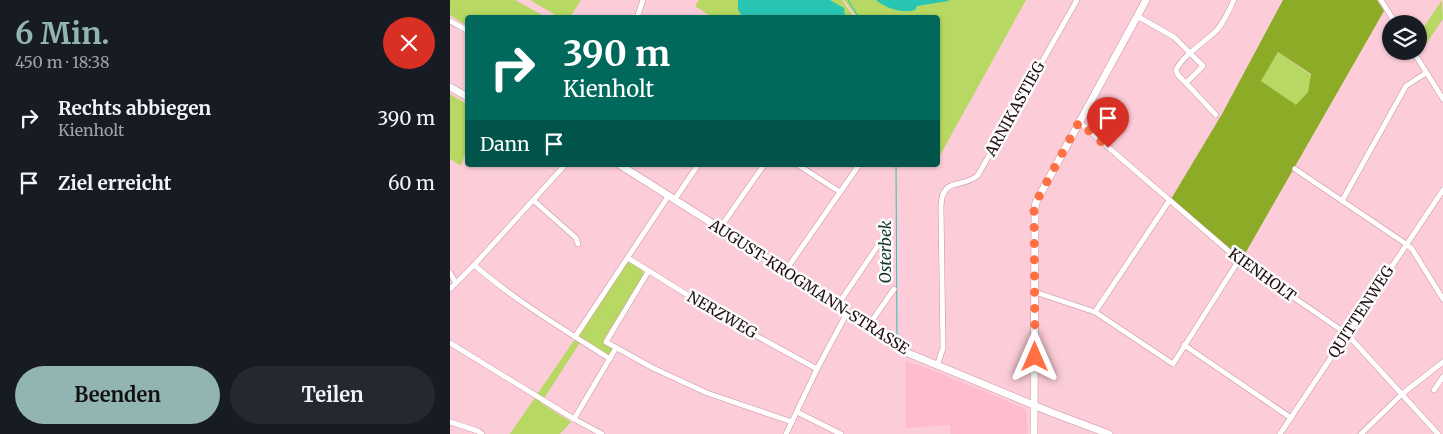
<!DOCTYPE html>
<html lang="de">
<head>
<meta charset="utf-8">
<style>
  body { margin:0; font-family:Merriweather,serif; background:#242831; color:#f1f3f6; height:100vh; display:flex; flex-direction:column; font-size:19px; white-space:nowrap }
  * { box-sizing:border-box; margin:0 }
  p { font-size:16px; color:#9ea1a6 }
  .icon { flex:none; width:28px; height:28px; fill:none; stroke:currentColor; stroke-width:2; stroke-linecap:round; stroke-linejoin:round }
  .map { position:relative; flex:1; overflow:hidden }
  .details { display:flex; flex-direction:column; background:#171b24; width:450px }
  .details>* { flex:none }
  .guide { position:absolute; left:15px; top:15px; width:475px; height:152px; border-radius:5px; box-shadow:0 1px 4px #0004; background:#00695c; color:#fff; overflow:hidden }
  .buttons { position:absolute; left:932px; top:15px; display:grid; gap:10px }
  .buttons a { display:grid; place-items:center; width:45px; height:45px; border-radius:50%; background:#171b24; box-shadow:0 1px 4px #0004; font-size:25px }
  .pin { position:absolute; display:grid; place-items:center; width:42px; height:42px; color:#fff; margin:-51px -21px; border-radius:50% 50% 50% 0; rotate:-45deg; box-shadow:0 0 5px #0007 }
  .pin .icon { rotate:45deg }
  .me { position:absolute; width:55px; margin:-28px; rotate:0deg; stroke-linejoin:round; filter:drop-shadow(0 0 4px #0008) }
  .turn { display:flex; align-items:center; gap:18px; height:105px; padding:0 15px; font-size:22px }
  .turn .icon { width:65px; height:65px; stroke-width:2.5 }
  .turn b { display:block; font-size:35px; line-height:42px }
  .then { display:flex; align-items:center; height:48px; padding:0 15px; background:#0003; gap:10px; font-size:19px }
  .round { display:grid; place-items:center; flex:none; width:52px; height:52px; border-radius:26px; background:#242831 }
  .summary { display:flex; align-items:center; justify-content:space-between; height:85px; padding:0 15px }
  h1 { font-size:30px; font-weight:700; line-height:38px; color:#92b4b2 }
  .cta { display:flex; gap:10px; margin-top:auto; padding:10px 15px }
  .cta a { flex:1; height:58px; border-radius:30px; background:#92b4b2; color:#111; font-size:20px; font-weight:700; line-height:58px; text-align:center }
  .cta a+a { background:#242831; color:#f1f3f6 }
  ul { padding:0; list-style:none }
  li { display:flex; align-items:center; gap:15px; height:65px; padding:0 15px }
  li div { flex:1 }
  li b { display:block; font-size:19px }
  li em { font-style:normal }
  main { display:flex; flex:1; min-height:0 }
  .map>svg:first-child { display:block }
  .built { fill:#ffbccc }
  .green { fill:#b7d862 }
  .forest { fill:#8cac28; fill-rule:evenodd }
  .water { fill:#29c5b3 }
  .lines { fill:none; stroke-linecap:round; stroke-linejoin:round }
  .stream { stroke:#29c5b3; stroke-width:1 }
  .street-casing { stroke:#c8919f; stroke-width:6 }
  .secondary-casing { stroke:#c8919f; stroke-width:8 }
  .street { stroke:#fff; stroke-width:5 }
  .secondary { stroke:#fff; stroke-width:7 }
  .route { stroke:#ff7043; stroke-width:9; stroke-dasharray:0 16.2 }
  .labels { text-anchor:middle; stroke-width:5; stroke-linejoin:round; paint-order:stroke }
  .street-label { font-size:15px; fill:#220e14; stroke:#fcfcfc }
  .water-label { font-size:16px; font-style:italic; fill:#13322d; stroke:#fcfcfc }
</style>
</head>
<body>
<main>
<section class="details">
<div class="summary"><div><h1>6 Min.</h1><p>450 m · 18:38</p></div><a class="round" style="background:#d93025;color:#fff"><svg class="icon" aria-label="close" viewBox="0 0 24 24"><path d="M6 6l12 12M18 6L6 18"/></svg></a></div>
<ul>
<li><svg class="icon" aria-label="right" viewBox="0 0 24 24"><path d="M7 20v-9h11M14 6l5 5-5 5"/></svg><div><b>Rechts abbiegen</b><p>Kienholt</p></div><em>390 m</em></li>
<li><svg class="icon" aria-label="arrive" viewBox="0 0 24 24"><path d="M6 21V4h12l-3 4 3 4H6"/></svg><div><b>Ziel erreicht</b></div><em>60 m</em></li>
</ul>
<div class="cta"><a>Beenden</a><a>Teilen</a></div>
</section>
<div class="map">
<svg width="993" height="434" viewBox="0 0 993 434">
  <rect width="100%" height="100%" fill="#fccdd8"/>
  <path class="built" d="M 456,361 L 487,372 L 574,408 L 577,411 L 577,434 L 500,434 L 500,425 L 456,428 Z"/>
  <g class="green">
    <path d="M 0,0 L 65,0 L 96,17 L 18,18 L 17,26 L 0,15 Z"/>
    <path d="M 80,0 L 131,0 L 120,17 L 109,17 Z"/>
    <path d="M 249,0 L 392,0 L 404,17 L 262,17 L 245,6 Z"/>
    <path d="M 394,0 L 576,0 L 488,159 L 488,18 L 407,17 Z"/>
    <path d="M 992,0 L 993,19 L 972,50 L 969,44 L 969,34 Z"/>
    <path d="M 828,52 L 861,75 L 858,92 L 846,106 L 811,81 Z"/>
    <path d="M 0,94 L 17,104 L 17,147 L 11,166 L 0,159 Z"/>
    <path d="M 179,262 L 181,263 L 192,269 L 194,275 L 155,337 L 154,342 L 163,349 L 158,357 L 131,341 L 91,403 L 121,422 L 110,434 L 60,434 L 123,342 L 128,337 L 176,264 Z"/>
  </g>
  <path class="forest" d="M 833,0 L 927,0 L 934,11 L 792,259 L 721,199 L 772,114 ZM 828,52 L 861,74 L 858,92 L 846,105 L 811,81 Z"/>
  <g class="water">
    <path d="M 288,0 L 380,0 L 394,8 L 395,17 L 293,17 L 288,10 Z"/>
    <path d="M 426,0 L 499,0 L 498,1 L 467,6 L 465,10 C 453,14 435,8 426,0 Z"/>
  </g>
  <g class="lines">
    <g class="stream">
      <path d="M 398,0 L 409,18"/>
      <path d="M 446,165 L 447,339"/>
    </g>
    <defs>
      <g id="street">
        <path d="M 931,0 L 946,24"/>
        <path d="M 687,16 L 724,37 L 753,66 L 736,83 L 728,75 L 726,70 C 734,54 754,43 766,31 C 774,23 779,10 784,0"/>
        <path d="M 187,18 L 193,0"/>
        <path d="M 0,21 L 18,31"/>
        <path d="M 963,51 L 993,99"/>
        <path d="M 736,83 L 766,115"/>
        <path d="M 629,122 L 789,260 L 897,334 L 988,434"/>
        <path d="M 348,165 L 390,192"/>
        <path d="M 845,169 L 956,244 L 962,249 L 993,299"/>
        <path d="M 225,199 L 248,165"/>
        <path d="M 83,200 L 126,238 L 128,244"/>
        <path d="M 892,201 L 956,86 L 976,73"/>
        <path d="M 270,228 L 314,165"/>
        <path d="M 178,258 L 283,323 L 367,369"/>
        <path d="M 24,265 C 66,301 113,329 160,359"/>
        <path d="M 336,270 L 409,165"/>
        <path d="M 198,272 L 156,342 L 203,368 L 257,393 L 342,422"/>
        <path d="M 0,273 L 6,283"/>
        <path d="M 0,289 L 24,265 L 115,165"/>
        <path d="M 585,292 L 645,312 L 723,364 L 789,260"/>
        <path d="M 387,306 L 431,241 L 436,239"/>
        <path d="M 645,312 L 719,201"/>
        <path d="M 417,328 L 444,289"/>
        <path d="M 125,337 L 219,195"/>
        <path d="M 0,343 L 124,419 L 152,434"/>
        <path d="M 734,345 L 841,418"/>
        <path d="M 487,366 L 493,348 L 491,208 C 491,175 512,190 528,175 L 627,0"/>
        <path d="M 984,390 L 993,377"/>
        <path d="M 347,412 L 391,434"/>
        <path d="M 124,419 L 166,348"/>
        <path d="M 0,422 L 28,431 L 32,434"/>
        <path d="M 336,434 L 367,369 L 397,313"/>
        <path d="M 830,434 L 993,190"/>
        <path d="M 911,434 L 952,394 L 993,362"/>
      </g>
      <g id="secondary">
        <path d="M 0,87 L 18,97"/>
        <path d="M 170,165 L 336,270 L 417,328 L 453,351 L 603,413 L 659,434"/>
        <path d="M 584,434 L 585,209 L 586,202 L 696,0"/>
      </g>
    </defs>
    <use href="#street" class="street-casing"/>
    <use href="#secondary" class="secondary-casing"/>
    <use href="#street" class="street"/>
    <use href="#secondary" class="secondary"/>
  </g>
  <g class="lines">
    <path class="route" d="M 585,357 L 584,209 L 586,202 L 629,122 L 658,148"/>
  </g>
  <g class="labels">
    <g class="street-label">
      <text transform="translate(565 109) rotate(-61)" y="5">ARNIKASTIEG</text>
      <text transform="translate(812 275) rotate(36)" y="5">KIENHOLT</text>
      <text transform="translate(359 287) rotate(33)" y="5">AUGUST-KROGMANN-STRASSE</text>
      <text transform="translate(911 312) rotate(-57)" y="5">QUITTENWEG</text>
      <text transform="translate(272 315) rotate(30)" y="5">NERZWEG</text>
    </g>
    <g class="water-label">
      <text transform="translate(435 252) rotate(-90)" y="6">Osterbek</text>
    </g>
  </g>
</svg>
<div class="buttons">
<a><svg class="icon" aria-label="layers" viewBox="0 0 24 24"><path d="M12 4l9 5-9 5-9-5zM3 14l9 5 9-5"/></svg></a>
</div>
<div class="pin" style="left:658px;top:148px;background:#d93025"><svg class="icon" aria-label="arrive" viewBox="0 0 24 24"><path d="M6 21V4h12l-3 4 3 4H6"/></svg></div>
<svg class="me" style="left:585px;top:357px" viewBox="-20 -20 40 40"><path d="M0-17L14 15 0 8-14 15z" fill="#ff7043" stroke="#fff" stroke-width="4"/></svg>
<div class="guide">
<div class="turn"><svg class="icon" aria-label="right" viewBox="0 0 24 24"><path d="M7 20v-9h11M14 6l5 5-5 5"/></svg><div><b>390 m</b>Kienholt</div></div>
<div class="then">Dann<svg class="icon" aria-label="arrive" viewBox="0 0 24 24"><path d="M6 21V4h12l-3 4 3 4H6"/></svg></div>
</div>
</div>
</main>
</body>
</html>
